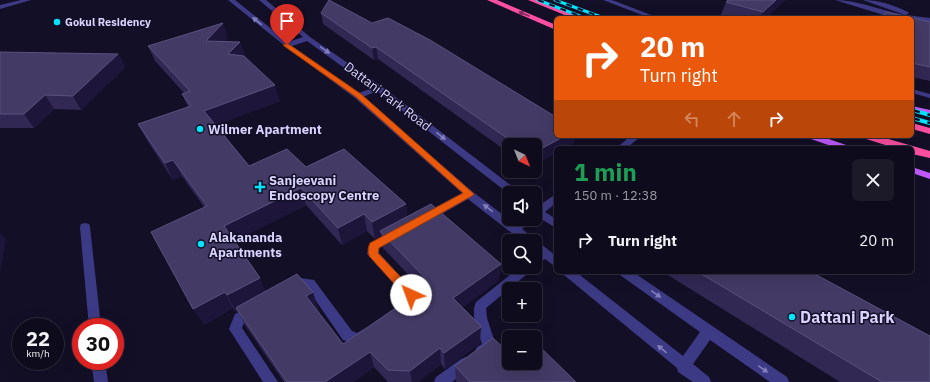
<!DOCTYPE html>
<html lang="en">
<head>
<meta charset="utf-8">
<style>
  body { margin:0; font-family:"IBM Plex Sans",sans-serif; background:#1c1929; color:#f1f3f6; height:100vh; display:flex; flex-direction:column; font-size:15px; white-space:nowrap }
  * { box-sizing:border-box; margin:0 }
  p { font-size:13px; color:#9b9ba3 }
  .icon { flex:none; width:22px; height:22px; fill:none; stroke:currentColor; stroke-width:2; stroke-linecap:round; stroke-linejoin:round }
  .map { position:relative; flex:1; overflow:hidden }
  .side { position:absolute; left:554px; top:146px; width:360px; height:128px; display:flex; flex-direction:column; background:#0e0b1c; border-radius:6px; box-shadow:0 4px 16px #0002,0 0 0 1px #2e2b3b }
  .side>* { flex:none }
  .top-card { position:absolute; left:554px; top:16px; width:360px; height:122px; border-radius:6px; box-shadow:0 4px 16px #0002,0 0 0 1px #2e2b3b; background:#ea580c; color:#fff; overflow:hidden }
  .needle { width:26px; rotate:137deg }
  .controls { position:absolute; left:502px; top:138px; display:grid; gap:8px }
  .controls a { display:grid; place-items:center; width:40px; height:40px; border-radius:6px; background:#0e0b1c; box-shadow:0 4px 16px #0002,0 0 0 1px #2e2b3b; font-size:20px }
  .speed { position:absolute; left:12px; top:318px; display:flex; gap:8px; font-size:20px; font-weight:700; text-align:center }
  .speed>* { display:grid; place-content:center; width:52px; height:52px; border-radius:50%; background:#0e0b1c; box-shadow:0 4px 16px #0002,0 0 0 1px #2e2b3b; line-height:1 }
  .speed small { font-size:10px; font-weight:400 }
  .speed .limit { border:6px solid #d22; background:#fff; color:#111 }
  .pin { position:absolute; display:grid; place-items:center; width:34px; height:34px; color:#fff; margin:-41px -17px; border-radius:50% 50% 50% 0; rotate:-45deg; box-shadow:0 0 4px #0007 }
  .pin .icon { rotate:45deg }
  .me { position:absolute; width:44px; margin:-22px; rotate:317deg; stroke-linejoin:round; filter:drop-shadow(0 0 3px #0008) }
  .turn { display:flex; align-items:center; gap:14px; height:84px; padding:0 20px; font-size:18px }
  .turn .icon { width:52px; height:52px; stroke-width:2.5 }
  .turn b { display:block; font-size:28px; line-height:34px }
  .lanes { display:flex; align-items:center; height:38px; padding:0 20px; background:#0003; justify-content:center; gap:20px; direction:ltr }
  .lanes .off { opacity:.35 }
  .round { display:grid; place-items:center; flex:none; width:42px; height:42px; border-radius:6px; background:#1c1929 }
  .head { display:flex; align-items:center; justify-content:space-between; height:68px; padding:0 20px }
  h1 { font-size:24px; font-weight:800; line-height:30px; color:#1e9e55 }
  ul { padding:0; list-style:none }
  li { display:flex; align-items:center; gap:12px; height:52px; padding:0 20px }
  li div { flex:1 }
  li b { display:block; font-size:15px }
  li em { font-style:normal }
  .map>svg:first-child { display:block }
  .lines { fill:none; stroke-linecap:round; stroke-linejoin:round }
  .minor { fill:#3d3a85; fill-rule:evenodd }
  .major { fill:#c25bff; fill-rule:evenodd }
  .highway { fill:#ff4fa3; fill-rule:evenodd }
  .rail-far1-casing { stroke:#00e5ff; stroke-width:3 }
  .rail-casing { stroke:#00e5ff; stroke-width:4 }
  .rail-far1 { stroke:#130f26; stroke-width:2; stroke-dasharray:6; stroke-linecap:butt }
  .rail { stroke:#130f26; stroke-width:2.5; stroke-dasharray:8; stroke-linecap:butt }
  .wall { fill:#312854; fill-rule:evenodd }
  .shaded-wall { fill:#1d163a }
  .building { fill:#433a66; stroke:#5a527e }
  .oneway { fill:#7d2c5e }
  .oneway2 { fill:#837fbc }
  .route { fill:#ea580c; stroke:#983908 }
  .poi-dot { fill:#00e5ff; stroke:#130f26; stroke-width:1.5 }
  .labels { text-anchor:middle; stroke-width:3; stroke-linejoin:round; paint-order:stroke }
  .far-poi-label { font-size:11px; font-weight:bold; fill:#d9d4ff; stroke:#130f26; text-anchor:start }
  .street-label { font-size:13px; fill:#d9d4ff; stroke:#130f26 }
  .poi-label { font-size:13px; font-weight:bold; fill:#d9d4ff; stroke:#130f26; text-anchor:start }
  .near-poi-label { font-size:16px; font-weight:bold; fill:#d9d4ff; stroke:#130f26; text-anchor:start }
</style>
</head>
<body>
<div class="map">
<svg width="930" height="382" viewBox="0 0 930 382">
  <rect width="100%" height="100%" fill="#130f26"/>
  <g class="lines">
    <g class="minor">
      <path d="M 21,0 L 31,0 L 0,9 L 0,5 Z"/>
      <path d="M 228,0 L 235,0 L 288,42 L 303,37 L 259,0 L 266,0 L 310,37 L 381,86 L 518,191 L 519,193 L 509,193 L 509,194 L 377,91 L 363,97 L 473,192 L 515,224 L 521,219 L 534,219 L 522,229 L 556,256 L 556,267 L 545,259 L 535,265 L 535,254 L 537,253 L 535,251 L 535,241 L 522,241 L 468,199 L 431,220 L 423,220 L 422,217 L 423,214 L 462,193 L 355,98 L 285,46 ZM 307,41 L 372,88 L 359,93 L 292,46 Z"/>
      <path d="M 603,0 L 612,0 L 659,18 L 650,18 Z"/>
      <path d="M 835,0 C 858,0 882,11 905,15 L 863,0 C 879,0 894,5 908,12 L 909,13 L 906,15 L 930,18 L 930,22 L 912,19 L 912,18 L 887,16 Z"/>
      <path d="M 912,89 L 930,94 L 930,98 L 912,93 Z"/>
      <path d="M 631,136 L 641,136 L 627,148 L 616,148 Z"/>
      <path d="M 556,194 L 556,203 L 545,212 L 556,219 L 556,228 L 538,217 L 535,218 L 535,206 L 537,207 Z"/>
      <path d="M 85,223 L 89,224 L 90,227 L 101,327 L 89,327 L 80,227 L 81,224 Z"/>
      <path d="M 394,231 L 398,232 L 399,235 L 398,238 L 379,248 L 379,253 L 417,295 L 413,310 L 406,313 L 402,312 L 400,308 L 403,303 L 405,296 L 367,254 L 370,243 Z"/>
      <path d="M 520,267 L 534,267 L 532,270 L 486,308 L 487,318 L 496,346 C 493,352 488,355 482,357 L 477,355 L 475,351 L 477,347 L 482,344 C 478,332 470,314 476,302 Z"/>
      <path d="M 562,272 L 576,272 L 683,356 L 700,332 L 620,275 L 618,272 L 633,272 L 787,377 L 789,382 L 770,382 L 710,340 L 693,364 L 709,377 L 711,382 L 693,382 L 678,372 L 677,368 L 564,275 Z"/>
      <path d="M 300,278 L 314,280 L 352,331 L 357,333 L 364,329 L 369,331 L 371,335 L 369,339 L 359,345 L 343,340 L 307,288 C 300,288 295,292 289,289 L 287,286 L 289,283 Z"/>
      <path d="M 252,305 L 256,306 L 258,310 C 254,319 246,316 242,328 L 278,382 L 263,382 L 229,329 L 235,314 Z"/>
      <path d="M 466,357 L 471,359 L 473,363 L 471,367 L 452,382 L 434,382 L 436,377 L 461,359 Z"/>
      <path d="M 91,361 L 105,361 L 108,382 L 94,382 Z"/>
    </g>
    <g class="major">
      <path d="M 912,106 L 930,110 L 930,116 L 912,111 Z"/>
      <path d="M 807,136 L 820,136 L 849,146 L 851,148 L 837,148 L 808,138 Z"/>
      <path d="M 912,167 L 930,173 L 930,179 L 912,173 Z"/>
    </g>
    <g class="highway">
      <path d="M 487,0 L 497,0 L 556,25 L 556,30 Z"/>
      <path d="M 528,0 L 539,0 L 583,18 L 572,18 Z"/>
      <path d="M 912,123 L 930,128 L 930,134 L 912,129 Z"/>
      <path d="M 862,136 L 878,136 L 930,151 L 930,158 L 912,154 L 912,148 L 895,148 L 863,138 Z"/>
    </g>
    <defs>
      <g id="rail-far1">
        <path d="M 538,0 L 585,18"/>
        <path d="M 555,0 L 604,18"/>
      </g>
      <g id="rail">
        <path d="M 912,110 L 930,115"/>
        <path d="M 912,118 L 930,123"/>
      </g>
    </defs>
    <use href="#rail-far1" class="rail-far1-casing"/>
    <use href="#rail" class="rail-casing"/>
    <use href="#rail-far1" class="rail-far1"/>
    <use href="#rail" class="rail"/>
  </g>
  <g class="wall">
    <path d="M 728,0 L 785,0 L 766,18 L 732,18 L 721,15 L 726,2 Z"/>
    <path d="M 886,12 L 930,22 L 930,81 L 912,77 L 912,18 L 882,18 Z"/>
    <path d="M 321,13 L 574,143 L 564,148 L 556,148 L 556,153 L 535,164 L 535,145 L 509,145 L 509,153 L 378,59 L 374,60 L 323,24 Z"/>
    <path d="M 228,38 L 224,42 L 240,42 L 245,56 L 245,57 L 280,101 L 216,125 L 249,166 L 306,167 L 406,204 L 407,217 L 499,280 L 462,308 L 480,343 L 445,369 L 441,364 L 418,382 L 388,382 L 374,367 L 353,382 L 284,382 L 245,325 L 238,311 L 236,312 L 233,308 L 204,325 L 204,207 L 182,176 L 173,180 L 147,140 L 138,124 L 188,107 L 182,94 L 184,93 L 155,61 L 148,46 ZM 306,205 L 342,245 L 367,231 L 375,239 L 381,235 L 383,248 L 422,289 L 343,344 L 316,310 L 318,308 L 266,291 L 234,241 Z"/>
    <path d="M 0,52 L 118,54 L 125,67 L 81,110 L 54,109 L 34,128 L 0,128 Z"/>
    <path d="M 663,272 L 811,272 L 930,382 L 840,382 Z"/>
    <path d="M 509,363 L 576,382 L 457,382 L 456,381 L 455,366 Z"/>
  </g>
  <g class="shaded-wall">
    <path d="M 776,0 L 785,0 L 766,18 L 760,18 L 763,12 Z"/>
    <path d="M 223,23 L 228,38 L 212,56 L 206,41 Z"/>
    <path d="M 240,42 L 245,56 L 233,69 L 228,54 Z"/>
    <path d="M 376,47 L 378,59 L 374,60 L 372,48 Z"/>
    <path d="M 118,54 L 125,67 L 81,110 L 73,96 Z"/>
    <path d="M 275,85 L 280,101 L 211,127 L 204,111 Z"/>
    <path d="M 45,95 L 54,109 L 34,128 L 24,114 Z"/>
    <path d="M 565,136 L 575,136 L 574,143 L 564,148 L 556,148 L 556,153 L 535,164 L 535,152 Z"/>
    <path d="M 173,160 L 182,176 L 173,180 L 165,163 Z"/>
    <path d="M 301,188 L 306,205 L 231,243 L 224,226 Z"/>
    <path d="M 406,204 L 407,221 L 380,231 L 381,235 L 375,239 L 372,222 Z"/>
    <path d="M 364,214 L 367,231 L 342,245 L 338,228 Z"/>
    <path d="M 0,232 L 6,239 L 0,272 Z"/>
    <path d="M 501,264 L 499,280 L 453,315 L 453,298 Z"/>
    <path d="M 260,278 L 267,294 L 236,308 L 238,311 L 236,312 L 227,295 Z"/>
    <path d="M 225,292 L 233,308 L 204,325 L 193,309 Z"/>
    <path d="M 313,292 L 318,308 L 312,313 L 306,296 Z"/>
    <path d="M 481,327 L 480,343 L 445,369 L 444,353 Z"/>
    <path d="M 440,348 L 441,364 L 418,382 L 412,382 L 410,371 Z"/>
    <path d="M 370,352 L 374,367 L 353,382 L 325,382 Z"/>
  </g>
  <g class="building">
    <path d="M 329,0 L 372,23 L 388,18 L 430,40 L 556,117 L 556,136 L 565,136 L 535,152 L 535,145 L 517,145 L 376,47 L 372,48 L 321,13 Z"/>
    <path d="M 728,0 L 776,0 L 763,12 L 726,2 Z"/>
    <path d="M 886,12 L 930,22 L 930,67 L 912,63 L 912,18 L 883,18 Z"/>
    <path d="M 223,23 L 206,41 L 240,42 L 228,54 L 244,56 L 275,85 L 204,111 L 249,166 L 287,149 L 306,167 L 344,149 L 406,204 L 372,222 L 364,214 L 338,228 L 301,188 L 224,226 L 260,278 L 227,295 L 225,292 L 193,309 L 151,232 L 207,206 L 173,160 L 165,163 L 138,124 L 191,106 L 182,94 L 190,91 L 148,46 Z"/>
    <path d="M 0,52 L 118,54 L 73,96 L 45,95 L 24,114 L 0,114 Z"/>
    <path d="M 431,204 L 501,264 L 453,298 L 480,325 L 481,327 L 444,353 L 440,348 L 410,371 L 388,370 L 370,352 L 325,382 L 287,382 L 236,308 L 237,307 L 297,274 L 313,292 L 306,296 L 343,344 L 431,284 L 380,231 Z"/>
    <path d="M 698,272 L 811,272 L 930,336 L 930,382 L 882,382 Z"/>
    <path d="M 493,338 L 509,353 L 509,363 L 535,363 L 535,342 L 576,382 L 470,382 L 455,366 Z"/>
  </g>
  <defs><path id="oneway-solid" d="M-6-.8H1V-3.2L6.5 0L1 3.2V.8H-6Z"/></defs>
  <use class="oneway" href="#oneway-solid" transform="translate(524 14) rotate(-157)"/>
  <g class="oneway2">
    <use href="#oneway-solid" transform="translate(257 21) rotate(-141)"/>
    <use href="#oneway-solid" transform="translate(325 50) rotate(35)"/>
    <use href="#oneway-solid" transform="translate(441 136) rotate(38)"/>
    <use href="#oneway-solid" transform="translate(488 208) rotate(-142)"/>
    <use href="#oneway-solid" transform="translate(656 294) rotate(35)"/>
    <use href="#oneway-solid" transform="translate(662 349) rotate(-141)"/>
    <use href="#oneway-solid" transform="translate(763 369) rotate(35)"/>
  </g>
  <path class="route" d="M 287,43 L 361,94 L 474,194 L 472,196 L 379,248 L 378,253 L 415,292 L 417,295 L 415,298 L 411,300 L 407,298 L 370,257 C 367,253 368,247 370,243 L 463,193 L 356,97 L 284,46 L 283,45 Z"/>
  <g class="poi-dot">
    <circle cx="57" cy="22" r="4"/>
    <circle cx="200" cy="129" r="4"/>
    <path d="M258 181h4v4h4v4h-4v4h-4v-4h-4v-4h4z"/>
    <circle cx="201" cy="244" r="4"/>
    <circle cx="792" cy="317" r="4"/>
  </g>
  <g class="labels">
    <g class="far-poi-label">
      <text x="65" y="26">Gokul Residency</text>
    </g>
    <g class="street-label">
      <text transform="translate(388 96) rotate(37)" y="5">Dattani Park Road</text>
    </g>
    <g class="poi-label">
      <text x="208" y="134">Wilmer Apartment</text>
      <text x="269" y="185">Sanjeevani<tspan x="269" dy="15">Endoscopy Centre</tspan></text>
      <text x="209" y="242">Alakananda<tspan x="209" dy="15">Apartments</tspan></text>
    </g>
    <g class="near-poi-label">
      <text x="800" y="323">Dattani Park</text>
    </g>
  </g>
</svg>
<div class="controls">
<a><svg class="needle" viewBox="-14 -14 28 28"><path d="M0-13l5 13h-10z" fill="#e53935"/><path d="M0 13l5-13h-10z" fill="#9b9ba3"/></svg></a>
<a><svg class="icon" aria-label="sound" viewBox="0 0 24 24"><path d="M4 9h4l5-4v14l-5-4H4zM17 9q2 3 0 6"/></svg></a>
<a><svg class="icon" aria-label="search" viewBox="0 0 24 24"><circle cx="10" cy="10" r="6"/><path d="M15 15l6 6"/></svg></a>
<a>+</a>
<a>−</a>
</div>
<div class="speed"><div>22<small>km/h</small></div><div class="limit">30</div></div>
<div class="pin" style="left:287px;top:45px;background:#d93025"><svg class="icon" aria-label="arrive" viewBox="0 0 24 24"><path d="M6 21V4h12l-3 4 3 4H6"/></svg></div>
<svg class="me" style="left:411px;top:295px" viewBox="-20 -20 40 40"><circle r="19" fill="#fff"/><path d="M0-13L10 11 0 6-10 11z" fill="#ea580c"/></svg>
<div class="top-card">
<div class="turn"><svg class="icon" aria-label="right" viewBox="0 0 24 24"><path d="M7 20v-9h11M14 6l5 5-5 5"/></svg><div><b>20 m</b>Turn right</div></div>
<div class="lanes"><svg class="icon off" aria-label="left" viewBox="0 0 24 24"><path d="M17 20v-9H6M10 6l-5 5 5 5"/></svg><svg class="icon off" aria-label="ahead" viewBox="0 0 24 24"><path d="M12 20V5M6 11l6-6 6 6"/></svg><svg class="icon" aria-label="right" viewBox="0 0 24 24"><path d="M7 20v-9h11M14 6l5 5-5 5"/></svg></div>
</div>
<section class="side">
<div class="head"><div><h1>1 min</h1><p>150 m · 12:38</p></div><a class="round"><svg class="icon" aria-label="close" viewBox="0 0 24 24"><path d="M6 6l12 12M18 6L6 18"/></svg></a></div>
<ul>
<li><svg class="icon" aria-label="right" viewBox="0 0 24 24"><path d="M7 20v-9h11M14 6l5 5-5 5"/></svg><div><b>Turn right</b></div><em>20 m</em></li>
</ul>
</section>
</div>
</body>
</html>
